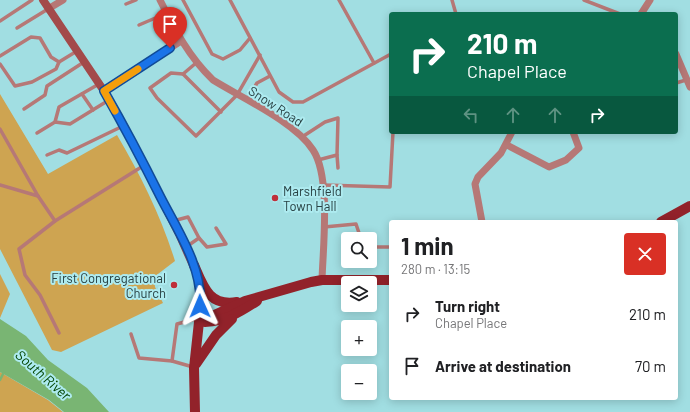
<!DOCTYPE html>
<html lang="en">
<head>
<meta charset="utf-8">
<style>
  body { margin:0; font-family:Barlow,sans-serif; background:#f2f2f2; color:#202124; height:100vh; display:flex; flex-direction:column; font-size:15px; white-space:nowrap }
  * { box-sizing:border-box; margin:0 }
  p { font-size:13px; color:#757577 }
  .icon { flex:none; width:22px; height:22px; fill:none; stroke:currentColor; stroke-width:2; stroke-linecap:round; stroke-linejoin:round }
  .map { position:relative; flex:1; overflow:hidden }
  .sheet { position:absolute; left:389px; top:220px; width:289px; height:180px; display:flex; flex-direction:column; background:#fff; border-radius:4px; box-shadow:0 2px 10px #0003 }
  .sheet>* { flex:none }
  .top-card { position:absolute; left:389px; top:12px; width:289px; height:122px; border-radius:4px; box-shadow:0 2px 10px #0003; background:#0b6e4f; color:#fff; overflow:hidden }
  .fabs { position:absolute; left:341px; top:232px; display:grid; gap:8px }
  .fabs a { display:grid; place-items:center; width:36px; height:36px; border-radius:4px; background:#fff; box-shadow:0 2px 10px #0003; font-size:20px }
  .pin { position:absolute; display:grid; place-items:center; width:34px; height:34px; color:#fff; margin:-41px -17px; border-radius:50% 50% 50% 0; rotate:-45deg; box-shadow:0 0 4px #0007 }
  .pin .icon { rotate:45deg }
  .me { position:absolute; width:44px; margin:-22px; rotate:359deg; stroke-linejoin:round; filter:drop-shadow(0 0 3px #0008) }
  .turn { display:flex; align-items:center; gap:14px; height:84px; padding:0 12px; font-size:18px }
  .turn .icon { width:52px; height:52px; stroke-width:2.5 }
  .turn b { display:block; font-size:28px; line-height:34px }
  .lanes { display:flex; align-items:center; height:38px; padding:0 12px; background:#0003; justify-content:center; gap:20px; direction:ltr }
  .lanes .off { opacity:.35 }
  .round { display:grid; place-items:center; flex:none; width:42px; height:42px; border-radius:4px; background:#f2f2f2 }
  .overview { display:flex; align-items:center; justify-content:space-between; height:68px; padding:0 12px }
  h1 { font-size:24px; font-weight:700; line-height:30px }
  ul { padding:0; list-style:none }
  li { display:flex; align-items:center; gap:12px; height:52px; padding:0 12px }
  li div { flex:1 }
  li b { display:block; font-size:15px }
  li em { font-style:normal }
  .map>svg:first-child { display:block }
  .green { fill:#cea451 }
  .water { fill:#79b573 }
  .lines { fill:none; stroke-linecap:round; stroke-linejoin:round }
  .stream { stroke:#79b573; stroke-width:2.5 }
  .lane { stroke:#b67876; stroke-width:3.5 }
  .street { stroke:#b67876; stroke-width:7 }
  .secondary { stroke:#a34a4a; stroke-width:8 }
  .primary { stroke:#92222a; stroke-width:10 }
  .route-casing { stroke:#114b97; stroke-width:10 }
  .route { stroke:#1a73e8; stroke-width:7 }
  .slow { stroke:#f59e0b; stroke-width:7 }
  .poi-dot { fill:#bf2f3a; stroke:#aeebf0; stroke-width:1.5 }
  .labels { text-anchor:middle; stroke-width:4; stroke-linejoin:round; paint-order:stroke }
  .street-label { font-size:13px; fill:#284143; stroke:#aeebf0 }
  .poi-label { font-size:13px; fill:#284143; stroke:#aeebf0; text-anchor:start }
  .water-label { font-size:14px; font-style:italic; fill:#024400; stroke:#aeebf0 }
</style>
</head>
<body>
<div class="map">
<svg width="690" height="412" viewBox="0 0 690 412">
  <rect width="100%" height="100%" fill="#a1dee2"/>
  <g class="green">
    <path d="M 0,94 L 48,174 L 117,135 C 141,176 161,216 175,261 L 154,277 L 155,287 L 163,303 L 61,352 L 52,350 L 0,249 Z"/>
    <path d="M 0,274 L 10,294 L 0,318 Z"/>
    <path d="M 0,372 L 48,400 L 63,412 L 0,412 Z"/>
  </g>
  <path class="water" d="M 0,319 L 26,336 L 48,360 L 87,388 L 109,412 L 64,412 L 49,400 L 0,372 Z"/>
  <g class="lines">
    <path class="stream" d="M 0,380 L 4,372"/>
    <g class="lane">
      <path d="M 183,0 L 212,54 L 223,59 L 240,50 L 250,38"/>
      <path d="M 230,0 L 279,92 L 293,102 L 303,102 L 391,54"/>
      <path d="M 339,0 L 374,63"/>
      <path d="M 452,0 L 456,14"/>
      <path d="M 584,0 L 620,14"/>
      <path d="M 126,4 L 136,0"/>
      <path d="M 0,21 L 32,0"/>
      <path d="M 139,25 L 167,13"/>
      <path d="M 17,28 L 48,9"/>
      <path d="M 0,56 L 31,37 L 40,38 L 51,57 L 59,62"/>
      <path d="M 196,63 L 183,74 L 171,73 L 150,88 L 157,98 L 196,136 L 237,95 L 260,55"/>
      <path d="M 0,64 L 15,86 L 32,82 L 56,69 L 59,62 L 77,51"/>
      <path d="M 183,74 L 221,112"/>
      <path d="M 676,83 L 686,80"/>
      <path d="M 82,94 L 93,110"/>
      <path d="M 247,100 L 257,83 L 270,76"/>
      <path d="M 24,109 L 45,95 L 47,86 L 84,62"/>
      <path d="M 55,122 L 59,107 L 99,84"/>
      <path d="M 0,129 L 38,196 L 55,221"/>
      <path d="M 37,133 L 55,122 L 70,124 L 109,100"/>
      <path d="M 302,137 L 325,122 L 338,118 L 337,155 L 318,160"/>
      <path d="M 47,155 L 59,150 L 67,153 L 123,126"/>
      <path d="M 337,155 L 338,168"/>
      <path d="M 0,185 L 38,196"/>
      <path d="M 323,185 L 390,187 L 393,132"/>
      <path d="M 173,221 L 188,217 L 199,238 L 186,247"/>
      <path d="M 324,227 L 356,224 L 361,239"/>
      <path d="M 199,238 L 207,247 L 226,244 L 216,228"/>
      <path d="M 370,247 L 391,247"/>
      <path d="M 59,333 L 40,295 L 25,275 L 19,249 L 55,221 L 143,166"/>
      <path d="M 131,334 L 139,358 L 172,361 L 193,367"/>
      <path d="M 172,361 L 177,324 L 199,318"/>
    </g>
    <g class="street">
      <path d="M 160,0 C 175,30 189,57 213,80 C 242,98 295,122 313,150 C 331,177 323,247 322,280"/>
      <path d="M 48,9 L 63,0"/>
      <path d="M 641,14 L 650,0"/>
      <path d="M 676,54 L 690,87"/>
      <path d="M 104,91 L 181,41"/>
      <path d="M 507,145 L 549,167 L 566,160 L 579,148 L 573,132"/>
      <path d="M 482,222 L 475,184 L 478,177 L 501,153 L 512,132"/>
    </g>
    <g class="secondary">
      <path d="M 43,0 L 104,91 L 124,126 L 179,234 L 195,270"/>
      <path d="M 198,282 L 201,292 L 199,322"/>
    </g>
    <g class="primary">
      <path d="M 661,222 L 690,206"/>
      <path d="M 194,265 C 203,286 209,307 237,302"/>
      <path d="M 199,322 L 245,301 L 311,282 L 322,280 L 391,280"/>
      <path d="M 205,322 C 226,321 240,312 257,301"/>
      <path d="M 196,364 L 216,335 L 232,319"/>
      <path d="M 195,412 L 194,368 L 199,322"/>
    </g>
  </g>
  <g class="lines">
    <defs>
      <path id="route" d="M 170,48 L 104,91 C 124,126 143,162 161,198 C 178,231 203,268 200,306"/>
    </defs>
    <use href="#route" class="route-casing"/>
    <use href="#route" class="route"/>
    <path class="slow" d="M 115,111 L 104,91 L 138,69"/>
  </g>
  <g class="poi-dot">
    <circle cx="275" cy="198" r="4"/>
    <circle cx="174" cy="285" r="4"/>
  </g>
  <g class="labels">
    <g class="street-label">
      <text transform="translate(276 106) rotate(33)" y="5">Snow Road</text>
    </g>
    <g class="poi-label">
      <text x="283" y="196">Marshfield<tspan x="283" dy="15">Town Hall</tspan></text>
      <text x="166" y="283" text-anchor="end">First Congregational<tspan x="166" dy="15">Church</tspan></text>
    </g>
    <g class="water-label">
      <text transform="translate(43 375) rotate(41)" y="5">South River</text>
    </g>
  </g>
</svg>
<div class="fabs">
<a><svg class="icon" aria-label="search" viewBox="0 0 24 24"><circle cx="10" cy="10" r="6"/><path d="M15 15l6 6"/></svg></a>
<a><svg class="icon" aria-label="layers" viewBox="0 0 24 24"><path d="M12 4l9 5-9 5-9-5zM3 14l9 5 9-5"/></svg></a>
<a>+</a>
<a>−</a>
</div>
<div class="pin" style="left:170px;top:48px;background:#d93025"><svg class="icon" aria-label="arrive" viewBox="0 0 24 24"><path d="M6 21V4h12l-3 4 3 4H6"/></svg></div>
<svg class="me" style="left:200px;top:306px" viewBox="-20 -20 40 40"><path d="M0-17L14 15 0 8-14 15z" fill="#1a73e8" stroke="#fff" stroke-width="4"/></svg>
<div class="top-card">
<div class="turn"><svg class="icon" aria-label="right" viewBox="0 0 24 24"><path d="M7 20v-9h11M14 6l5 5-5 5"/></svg><div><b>210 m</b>Chapel Place</div></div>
<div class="lanes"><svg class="icon off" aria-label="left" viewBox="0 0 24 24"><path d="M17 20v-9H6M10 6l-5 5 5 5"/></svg><svg class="icon off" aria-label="ahead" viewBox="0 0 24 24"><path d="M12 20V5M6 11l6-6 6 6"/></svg><svg class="icon off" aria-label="ahead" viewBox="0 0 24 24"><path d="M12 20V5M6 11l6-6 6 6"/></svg><svg class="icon" aria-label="right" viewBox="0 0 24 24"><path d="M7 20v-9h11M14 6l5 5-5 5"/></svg></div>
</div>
<section class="sheet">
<div class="overview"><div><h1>1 min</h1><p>280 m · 13:15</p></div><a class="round" style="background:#d93025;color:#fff"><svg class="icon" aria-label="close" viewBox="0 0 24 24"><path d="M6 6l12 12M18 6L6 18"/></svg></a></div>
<ul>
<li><svg class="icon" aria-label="right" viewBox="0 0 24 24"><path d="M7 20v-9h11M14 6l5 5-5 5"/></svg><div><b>Turn right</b><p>Chapel Place</p></div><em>210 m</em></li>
<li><svg class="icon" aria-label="arrive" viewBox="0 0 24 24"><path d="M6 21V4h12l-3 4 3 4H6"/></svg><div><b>Arrive at destination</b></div><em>70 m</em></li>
</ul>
</section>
</div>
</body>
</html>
